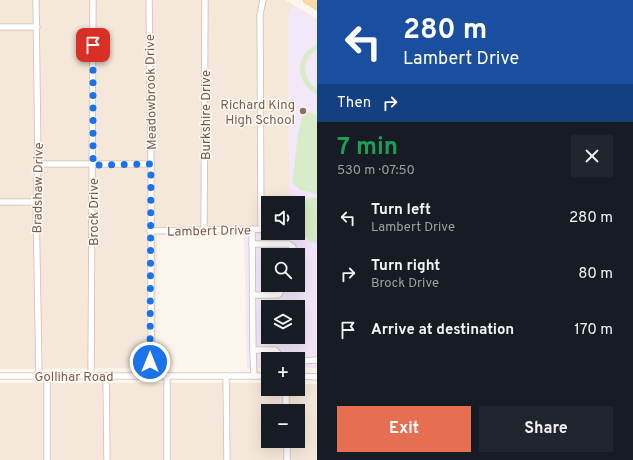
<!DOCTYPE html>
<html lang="en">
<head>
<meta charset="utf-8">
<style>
  body { margin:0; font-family:Overpass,sans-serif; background:#20242c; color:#f1f3f6; height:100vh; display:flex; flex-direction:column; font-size:15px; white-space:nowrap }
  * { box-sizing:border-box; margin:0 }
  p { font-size:13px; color:#9ea1a6 }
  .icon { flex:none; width:22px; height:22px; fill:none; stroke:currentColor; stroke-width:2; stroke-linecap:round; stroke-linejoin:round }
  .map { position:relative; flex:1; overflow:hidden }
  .sheet { display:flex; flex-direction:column; background:#171b24; width:316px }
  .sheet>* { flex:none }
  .hud { background:#1a4fa0; color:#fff; overflow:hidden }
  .tools { position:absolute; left:261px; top:196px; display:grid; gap:8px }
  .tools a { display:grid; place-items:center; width:44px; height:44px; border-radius:0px; background:#171b24; box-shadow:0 4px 16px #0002; font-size:20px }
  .pin { position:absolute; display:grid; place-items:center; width:34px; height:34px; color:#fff; margin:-17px; border-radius:8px; box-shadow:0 2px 6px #0006 }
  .me { position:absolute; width:44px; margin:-22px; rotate:0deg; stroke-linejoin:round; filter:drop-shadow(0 0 3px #0008) }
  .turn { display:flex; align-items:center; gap:14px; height:84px; padding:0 20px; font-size:18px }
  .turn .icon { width:52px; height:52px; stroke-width:2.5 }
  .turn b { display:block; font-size:28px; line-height:34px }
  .then { display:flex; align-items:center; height:38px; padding:0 20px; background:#0003; gap:8px; font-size:15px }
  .round { display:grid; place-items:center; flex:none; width:42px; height:42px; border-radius:0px; background:#20242c }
  .summary { display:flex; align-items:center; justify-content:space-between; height:68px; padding:0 20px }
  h1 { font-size:24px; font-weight:700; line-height:30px; color:#1e9e55 }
  .action { display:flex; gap:8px; margin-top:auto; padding:8px 20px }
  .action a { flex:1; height:46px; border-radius:0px; background:#e76f51; color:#fff; font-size:16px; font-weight:700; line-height:46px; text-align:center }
  .action a+a { background:#20242c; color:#f1f3f6 }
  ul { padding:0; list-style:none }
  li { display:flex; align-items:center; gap:12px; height:56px; padding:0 20px }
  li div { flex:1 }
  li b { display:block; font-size:15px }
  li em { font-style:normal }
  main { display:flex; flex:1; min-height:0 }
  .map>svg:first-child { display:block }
  .residential { fill:#f5e8da; fill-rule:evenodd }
  .education { fill:#f3e8fa; fill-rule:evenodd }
  .green { fill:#d8ecc9 }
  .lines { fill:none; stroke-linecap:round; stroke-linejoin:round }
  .minor-casing { stroke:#d1beb0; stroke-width:7 }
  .major-casing { stroke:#dad1cd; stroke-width:8 }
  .minor { stroke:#fff; stroke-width:5.5 }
  .major { stroke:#fbd9a5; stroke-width:7 }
  .route { stroke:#1a73e8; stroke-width:7; stroke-dasharray:0 12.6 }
  .education-dot { fill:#8d6e63; stroke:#fffaf3; stroke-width:1.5 }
  .labels { text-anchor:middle; stroke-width:3; stroke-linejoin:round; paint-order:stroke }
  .street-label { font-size:13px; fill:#7a5c4d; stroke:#fffaf3 }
  .education-label { font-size:13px; fill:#785e54; stroke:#fffaf3; text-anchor:end }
</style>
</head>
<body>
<main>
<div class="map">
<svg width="317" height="460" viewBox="0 0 317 460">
  <rect width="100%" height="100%" fill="#fdf6ec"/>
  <g class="residential">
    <path d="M 0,0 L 285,0 L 294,5 L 288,16 L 290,203 L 268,203 L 268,233 L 290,233 L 290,235 L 157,235 L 156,368 L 0,369 Z"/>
    <path d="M 0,383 L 268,383 L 268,389 L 298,389 L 298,384 L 317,384 L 317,460 L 0,460 ZM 268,411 L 298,411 L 298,441 L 268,441 Z"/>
  </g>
  <path class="education" d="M 294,5 L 317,19 L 317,368 L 298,368 L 298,359 L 268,359 L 268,368 L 247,368 L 244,235 L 290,235 L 290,233 L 298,233 L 298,203 L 290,203 L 288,16 ZM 268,255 L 298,255 L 298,285 L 268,285 ZM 268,307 L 298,307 L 298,337 L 268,337 Z"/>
  <g class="green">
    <path d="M 317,44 L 317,50 C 301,59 302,79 317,89 L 317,95 C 296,83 293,56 317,44 Z"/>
    <path d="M 307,112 L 317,115 L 317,194 L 301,190 L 292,183 L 298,134 L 303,115 Z"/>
    <path d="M 317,198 L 317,244 C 296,236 298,222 298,203 L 293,203 L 293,199 Z"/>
  </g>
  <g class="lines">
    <defs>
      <g id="minor">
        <path d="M 36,0 L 38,164 L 36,202 L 39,375"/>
        <path d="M 149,0 L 151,164 L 151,376"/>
        <path d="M 0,27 L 37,27"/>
        <path d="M 38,164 L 151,164"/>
        <path d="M 0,202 L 36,202"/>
        <path d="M 252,229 L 253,350"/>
        <path d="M 261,229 L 260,14 L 263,0"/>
        <path d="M 204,230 L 205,0"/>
        <path d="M 150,231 L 268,229"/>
        <path d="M 252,244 L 289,244 L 293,247 L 293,255"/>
        <path d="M 252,295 L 278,295 L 280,293 L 280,285"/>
        <path d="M 0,376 L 268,376"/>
        <path d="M 47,376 L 47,460"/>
        <path d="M 91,376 L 93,0"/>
        <path d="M 106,376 L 107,460"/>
        <path d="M 226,376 L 227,460"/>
        <path d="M 254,376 L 253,350 L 275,350 L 278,353 L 278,359"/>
        <path d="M 298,376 L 317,377"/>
        <path d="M 299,376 L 299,363 L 300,361 L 317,360"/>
        <path d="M 286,389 L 286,411"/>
        <path d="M 287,441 L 287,460"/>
        <path d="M 167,460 L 167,376"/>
      </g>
      <path id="major" d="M 307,0 L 317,6"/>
    </defs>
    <use href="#minor" class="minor-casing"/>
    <use href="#major" class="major-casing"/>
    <use href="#minor" class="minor"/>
    <use href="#major" class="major"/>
  </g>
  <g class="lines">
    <path class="route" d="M 93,45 L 93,165 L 151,164 L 150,362"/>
  </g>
  <circle class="education-dot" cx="303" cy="111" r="4"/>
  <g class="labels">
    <g class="street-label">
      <text transform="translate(150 92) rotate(-91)" y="5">Meadowbrook Drive</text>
      <text transform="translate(205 115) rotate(-90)" y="5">Burkshire Drive</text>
      <text transform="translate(37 188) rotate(-89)" y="5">Bradshaw Drive</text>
      <text transform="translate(93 212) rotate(-90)" y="5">Brock Drive</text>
      <text transform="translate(209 230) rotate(-1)" y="5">Lambert Drive</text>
      <text x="74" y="381">Gollihar Road</text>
    </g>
    <g class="education-label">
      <text x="295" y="109">Richard King<tspan x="295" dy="15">High School</tspan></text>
    </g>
  </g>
</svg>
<div class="tools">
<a><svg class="icon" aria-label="sound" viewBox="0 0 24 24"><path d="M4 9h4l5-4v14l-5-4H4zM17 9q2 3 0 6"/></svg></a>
<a><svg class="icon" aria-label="search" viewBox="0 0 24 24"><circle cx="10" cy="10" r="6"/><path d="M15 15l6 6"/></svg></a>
<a><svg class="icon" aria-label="layers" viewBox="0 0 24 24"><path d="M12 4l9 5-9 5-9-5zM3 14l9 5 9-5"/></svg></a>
<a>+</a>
<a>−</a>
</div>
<div class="pin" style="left:93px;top:45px;background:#d93025"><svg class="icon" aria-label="arrive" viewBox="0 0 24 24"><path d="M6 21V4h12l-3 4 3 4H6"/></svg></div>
<svg class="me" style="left:150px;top:362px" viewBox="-20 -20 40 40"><circle r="17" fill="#1a73e8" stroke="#fff" stroke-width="3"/><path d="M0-11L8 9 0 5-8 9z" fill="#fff"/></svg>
</div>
<section class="sheet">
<div class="hud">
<div class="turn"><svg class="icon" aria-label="left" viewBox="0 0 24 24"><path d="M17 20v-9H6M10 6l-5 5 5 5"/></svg><div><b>280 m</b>Lambert Drive</div></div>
<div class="then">Then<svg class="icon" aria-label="right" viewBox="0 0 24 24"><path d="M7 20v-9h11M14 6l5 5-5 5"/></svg></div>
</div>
<div class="summary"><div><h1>7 min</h1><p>530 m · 07:50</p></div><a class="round"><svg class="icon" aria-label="close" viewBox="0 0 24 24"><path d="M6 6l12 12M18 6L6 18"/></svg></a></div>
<ul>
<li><svg class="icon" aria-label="left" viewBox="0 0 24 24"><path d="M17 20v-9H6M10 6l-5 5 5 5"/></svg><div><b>Turn left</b><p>Lambert Drive</p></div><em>280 m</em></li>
<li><svg class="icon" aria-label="right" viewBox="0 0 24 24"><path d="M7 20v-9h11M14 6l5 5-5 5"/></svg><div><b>Turn right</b><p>Brock Drive</p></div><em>80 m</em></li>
<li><svg class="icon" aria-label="arrive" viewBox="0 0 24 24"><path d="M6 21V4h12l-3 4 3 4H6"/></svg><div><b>Arrive at destination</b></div><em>170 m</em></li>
</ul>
<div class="action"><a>Exit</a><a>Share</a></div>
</section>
</main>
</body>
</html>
